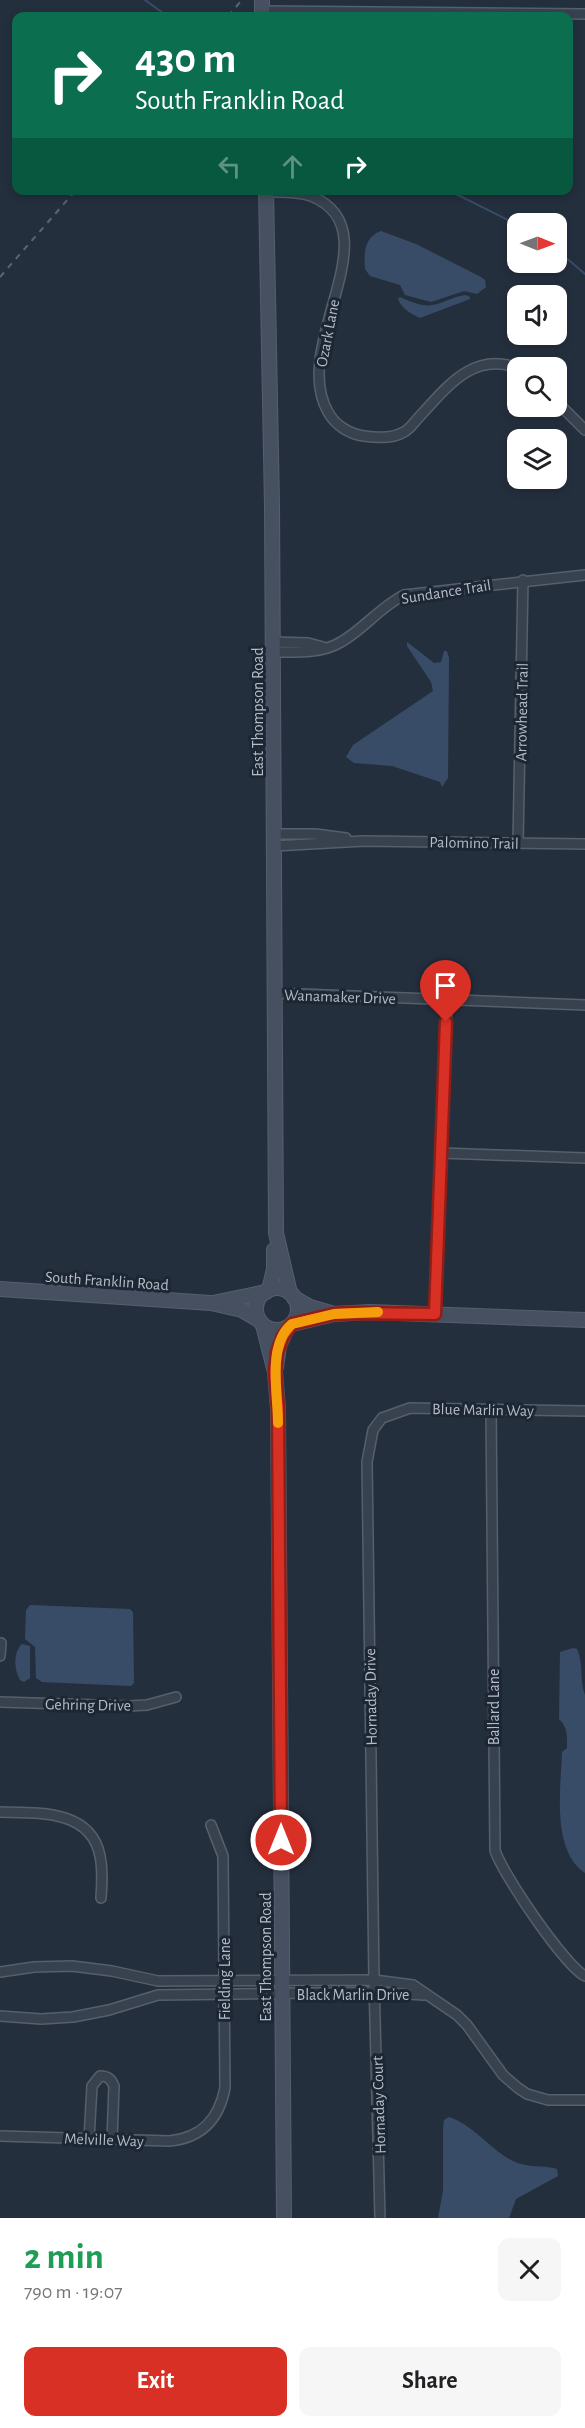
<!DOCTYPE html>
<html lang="en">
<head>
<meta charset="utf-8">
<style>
  body { margin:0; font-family:"Alegreya Sans",sans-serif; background:#f6f6f6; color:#202124; height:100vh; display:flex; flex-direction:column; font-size:22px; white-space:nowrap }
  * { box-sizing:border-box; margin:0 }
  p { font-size:20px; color:#757577 }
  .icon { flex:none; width:33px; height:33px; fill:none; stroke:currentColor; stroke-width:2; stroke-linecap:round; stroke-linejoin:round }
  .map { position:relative; height:2218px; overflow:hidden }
  .panel { display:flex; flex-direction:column; background:#fff; flex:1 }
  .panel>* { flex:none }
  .guide { position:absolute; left:12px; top:12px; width:561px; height:183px; border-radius:12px; box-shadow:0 3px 9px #0003; background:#0b6e4f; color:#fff; overflow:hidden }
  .needle { width:39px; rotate:91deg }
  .controls { position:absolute; left:507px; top:213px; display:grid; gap:12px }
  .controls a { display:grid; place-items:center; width:60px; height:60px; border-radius:12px; background:#fff; box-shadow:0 3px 9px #0003; font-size:30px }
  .pin { position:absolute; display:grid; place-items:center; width:51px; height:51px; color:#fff; margin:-62px -26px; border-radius:50% 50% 50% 0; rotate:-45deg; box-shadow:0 0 6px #0007 }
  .pin .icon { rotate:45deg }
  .me { position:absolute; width:66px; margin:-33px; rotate:0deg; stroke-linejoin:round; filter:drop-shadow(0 0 4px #0008) }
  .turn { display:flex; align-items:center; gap:21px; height:126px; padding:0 24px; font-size:27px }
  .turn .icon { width:78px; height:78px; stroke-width:2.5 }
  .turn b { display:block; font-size:42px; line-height:51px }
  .lanes { display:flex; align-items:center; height:57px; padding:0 24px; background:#0003; justify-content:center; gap:30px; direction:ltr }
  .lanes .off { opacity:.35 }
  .round { display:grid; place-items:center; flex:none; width:63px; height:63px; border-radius:12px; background:#f6f6f6 }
  .overview { display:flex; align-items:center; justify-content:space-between; height:102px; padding:0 24px }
  h1 { font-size:36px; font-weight:700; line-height:45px; color:#1e9e55 }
  .primary-button { display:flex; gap:12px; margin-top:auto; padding:12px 24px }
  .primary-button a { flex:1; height:69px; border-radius:12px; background:#d93025; color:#fff; font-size:24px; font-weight:700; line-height:69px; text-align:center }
  .primary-button a+a { background:#f6f6f6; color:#202124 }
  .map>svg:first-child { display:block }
  .water { fill:#394c67 }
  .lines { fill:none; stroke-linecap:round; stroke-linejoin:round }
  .stream { stroke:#394c67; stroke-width:2 }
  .street-casing { stroke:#565f6c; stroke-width:12 }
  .secondary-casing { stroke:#565f6c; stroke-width:16 }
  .street { stroke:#38414e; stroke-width:9 }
  .secondary { stroke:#465061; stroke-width:14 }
  .rail { stroke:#5a6575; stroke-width:2; stroke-dasharray:6 6; stroke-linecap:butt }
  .route-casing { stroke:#8d1f18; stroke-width:15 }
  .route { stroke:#d93025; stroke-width:10 }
  .slow { stroke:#f59e0b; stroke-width:10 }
  .labels { text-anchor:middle; stroke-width:6; stroke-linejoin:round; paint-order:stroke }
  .street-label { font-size:16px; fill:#b4bcc9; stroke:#1d2633 }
</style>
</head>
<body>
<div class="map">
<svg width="585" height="2218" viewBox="0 0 585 2218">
  <rect width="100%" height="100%" fill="#242f3e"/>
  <g class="water">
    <path d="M 381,231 L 416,244 L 481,277 L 485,280 L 486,287 L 477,294 L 464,291 L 431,302 L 405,295 L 400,285 L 370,276 L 365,269 C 364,253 364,237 381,231 Z"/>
    <path d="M 466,295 L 470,297 L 470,299 L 420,318 C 410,313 402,309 398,299 L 400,297 C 407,300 415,304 423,305 C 437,308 452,296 466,295 Z"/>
    <path d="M 407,642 L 434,663 L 441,662 L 444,651 L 447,651 L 449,658 L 448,778 L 442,787 L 440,782 L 392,766 L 354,763 L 346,757 L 353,745 L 433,691 L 431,682 L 407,646 Z"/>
    <path d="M 30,1605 L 130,1609 L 133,1612 L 134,1683 L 131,1686 L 42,1682 L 36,1678 L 35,1647 L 25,1639 L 26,1610 Z"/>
    <path d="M 22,1644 L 30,1646 L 30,1678 L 24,1682 L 20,1680 C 14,1670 13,1652 22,1644 Z"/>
    <path d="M 573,1648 L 577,1649 C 584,1664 579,1681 585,1695 L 585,1873 C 551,1850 561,1787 562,1752 L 567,1748 C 567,1737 568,1727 559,1719 L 560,1652 Z"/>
    <path d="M 449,2117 C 474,2125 491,2151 515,2162 C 528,2168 544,2165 557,2169 L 558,2176 L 516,2199 L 509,2218 L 438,2218 L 443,2191 L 443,2129 L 444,2120 Z"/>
  </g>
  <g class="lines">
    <g class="stream">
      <path d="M 145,0 L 167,16"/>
      <path d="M 448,190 L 518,225"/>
      <path d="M 556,249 L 585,274"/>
    </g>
    <defs>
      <g id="street">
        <path d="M 262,11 L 585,14"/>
        <path d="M 266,192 C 280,192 297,191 311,196 C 395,230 289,345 328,412 C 335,425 349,434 364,436 C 377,438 392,439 404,432 C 410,429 415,421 420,416 C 447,387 473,351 518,368"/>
        <path d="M 556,401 L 585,430"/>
        <path d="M 273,642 L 308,643 L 323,647"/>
        <path d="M 273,652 C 295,652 321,654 341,642 C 364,629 380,607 404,595 L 585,575"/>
        <path d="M 274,834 L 315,834 L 346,838"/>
        <path d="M 518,843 L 523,580"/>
        <path d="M 274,846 L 364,841 L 585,844"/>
        <path d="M 275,993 L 585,1005"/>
        <path d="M 441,1153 L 585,1158"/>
        <path d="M 435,1314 L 447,1000"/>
        <path d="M 491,1408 L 495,1850 C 501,1872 565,1966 585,1976"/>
        <path d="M 0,1656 L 1,1643"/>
        <path d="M 0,1702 L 129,1706 L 147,1705 L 176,1697"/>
        <path d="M 0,1812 C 37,1813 91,1809 100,1856 C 103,1870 102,1884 101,1898"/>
        <path d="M 0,1972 L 34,1967 L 72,1966 L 112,1971 L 158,1981 L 374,1980 L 413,1985 L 457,2015 L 467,2025 L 503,2075 L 518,2088 L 527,2094 L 548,2100 L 585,2100"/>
        <path d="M 0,2016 L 41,2019 L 73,2017 L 109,2010 L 158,1995 L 375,1992 L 424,1995"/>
        <path d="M 0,2136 L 169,2141 C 202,2138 219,2119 225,2088 L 223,1856 L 211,1825"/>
        <path d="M 89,2139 L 92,2086 L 100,2076 C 108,2076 111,2079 114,2086 L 112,2140"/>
        <path d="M 380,2218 L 374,1980 L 367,1462 L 373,1430 L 382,1418 L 410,1408 L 585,1411"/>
      </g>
      <g id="secondary">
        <path d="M 262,0 L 262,16"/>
        <path d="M 266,190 L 272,506 L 276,1233 L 290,1293"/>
        <circle cx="277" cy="1309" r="21"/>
        <path d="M 0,1289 L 211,1303 L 242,1310 L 259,1320"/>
        <path d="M 269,1290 L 274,1269 L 274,1250"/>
        <path d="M 294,1298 L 310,1307 L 334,1314"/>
        <path d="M 213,1303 L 266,1292"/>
        <path d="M 292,1324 L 334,1314 L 370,1312 L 585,1320"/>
        <path d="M 263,1325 L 275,1372 L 278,1408 L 284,2218"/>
        <path d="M 276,1367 L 279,1346 L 287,1328"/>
      </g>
    </defs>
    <use href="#street" class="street-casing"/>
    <use href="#secondary" class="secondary-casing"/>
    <use href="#street" class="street"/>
    <use href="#secondary" class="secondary"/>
    <g class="rail">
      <path d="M 228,16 L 242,0"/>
      <path d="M 0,277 L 76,190"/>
    </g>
  </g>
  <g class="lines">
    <defs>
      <path id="route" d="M 281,1840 L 278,1408 L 275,1372 L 277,1352 L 283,1336 L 292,1324 L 334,1314 L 354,1313 L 435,1314 L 446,1022"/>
    </defs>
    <use href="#route" class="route-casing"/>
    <use href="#route" class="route"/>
    <path class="slow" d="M 278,1423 C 278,1394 267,1344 292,1324 L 334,1314 L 378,1312"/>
  </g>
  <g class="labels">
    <g class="street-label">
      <text transform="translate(327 333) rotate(-79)" y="6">Ozark Lane</text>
      <text transform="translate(446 591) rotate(-9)" y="6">Sundance Trail</text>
      <text transform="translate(257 712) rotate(-90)" y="6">East Thompson Road</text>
      <text transform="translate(521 712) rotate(-89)" y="6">Arrowhead Trail</text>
      <text transform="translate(474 842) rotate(1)" y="6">Palomino Trail</text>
      <text transform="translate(340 996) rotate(2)" y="6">Wanamaker Drive</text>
      <text transform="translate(107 1280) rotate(4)" y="6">South Franklin Road</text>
      <text transform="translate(483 1409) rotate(1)" y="6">Blue Marlin Way</text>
      <text transform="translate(370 1697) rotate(-91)" y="6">Hornaday Drive</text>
      <text transform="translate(88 1704) rotate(1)" y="6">Gehring Drive</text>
      <text transform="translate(493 1707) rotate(-90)" y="6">Ballard Lane</text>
      <text transform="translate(265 1957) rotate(-90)" y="6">East Thompson Road</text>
      <text transform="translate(224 1979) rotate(-90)" y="6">Fielding Lane</text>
      <text x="353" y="2000">Black Marlin Drive</text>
      <text transform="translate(378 2105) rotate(-92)" y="6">Hornaday Court</text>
      <text transform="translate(104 2139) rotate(2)" y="6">Melville Way</text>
    </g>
  </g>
</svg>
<div class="controls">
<a><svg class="needle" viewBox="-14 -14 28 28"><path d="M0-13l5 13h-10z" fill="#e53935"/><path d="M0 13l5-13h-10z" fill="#757577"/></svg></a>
<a><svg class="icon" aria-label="sound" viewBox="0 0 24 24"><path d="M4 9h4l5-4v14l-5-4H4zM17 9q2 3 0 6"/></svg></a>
<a><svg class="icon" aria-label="search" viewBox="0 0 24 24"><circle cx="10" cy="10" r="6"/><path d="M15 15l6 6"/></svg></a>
<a><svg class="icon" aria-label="layers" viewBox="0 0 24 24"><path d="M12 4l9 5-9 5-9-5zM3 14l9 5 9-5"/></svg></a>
</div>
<div class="pin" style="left:446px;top:1022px;background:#d93025"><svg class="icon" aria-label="arrive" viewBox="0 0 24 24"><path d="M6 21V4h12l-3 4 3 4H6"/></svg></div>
<svg class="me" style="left:281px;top:1840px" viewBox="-20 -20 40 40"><circle r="17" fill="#d93025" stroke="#fff" stroke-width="3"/><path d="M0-11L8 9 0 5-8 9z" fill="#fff"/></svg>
<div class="guide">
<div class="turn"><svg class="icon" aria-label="right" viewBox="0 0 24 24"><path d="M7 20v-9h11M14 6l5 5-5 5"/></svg><div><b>430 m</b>South Franklin Road</div></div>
<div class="lanes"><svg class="icon off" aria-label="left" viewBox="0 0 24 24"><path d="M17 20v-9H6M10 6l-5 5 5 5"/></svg><svg class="icon off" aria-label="ahead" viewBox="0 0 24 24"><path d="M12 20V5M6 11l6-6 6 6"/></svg><svg class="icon" aria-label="right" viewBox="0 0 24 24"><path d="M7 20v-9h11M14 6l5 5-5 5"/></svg></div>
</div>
</div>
<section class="panel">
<div class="overview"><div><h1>2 min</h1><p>790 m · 19:07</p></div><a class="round"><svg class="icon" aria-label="close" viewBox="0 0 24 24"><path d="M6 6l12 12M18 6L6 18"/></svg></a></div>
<div class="primary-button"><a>Exit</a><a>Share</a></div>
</section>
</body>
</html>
